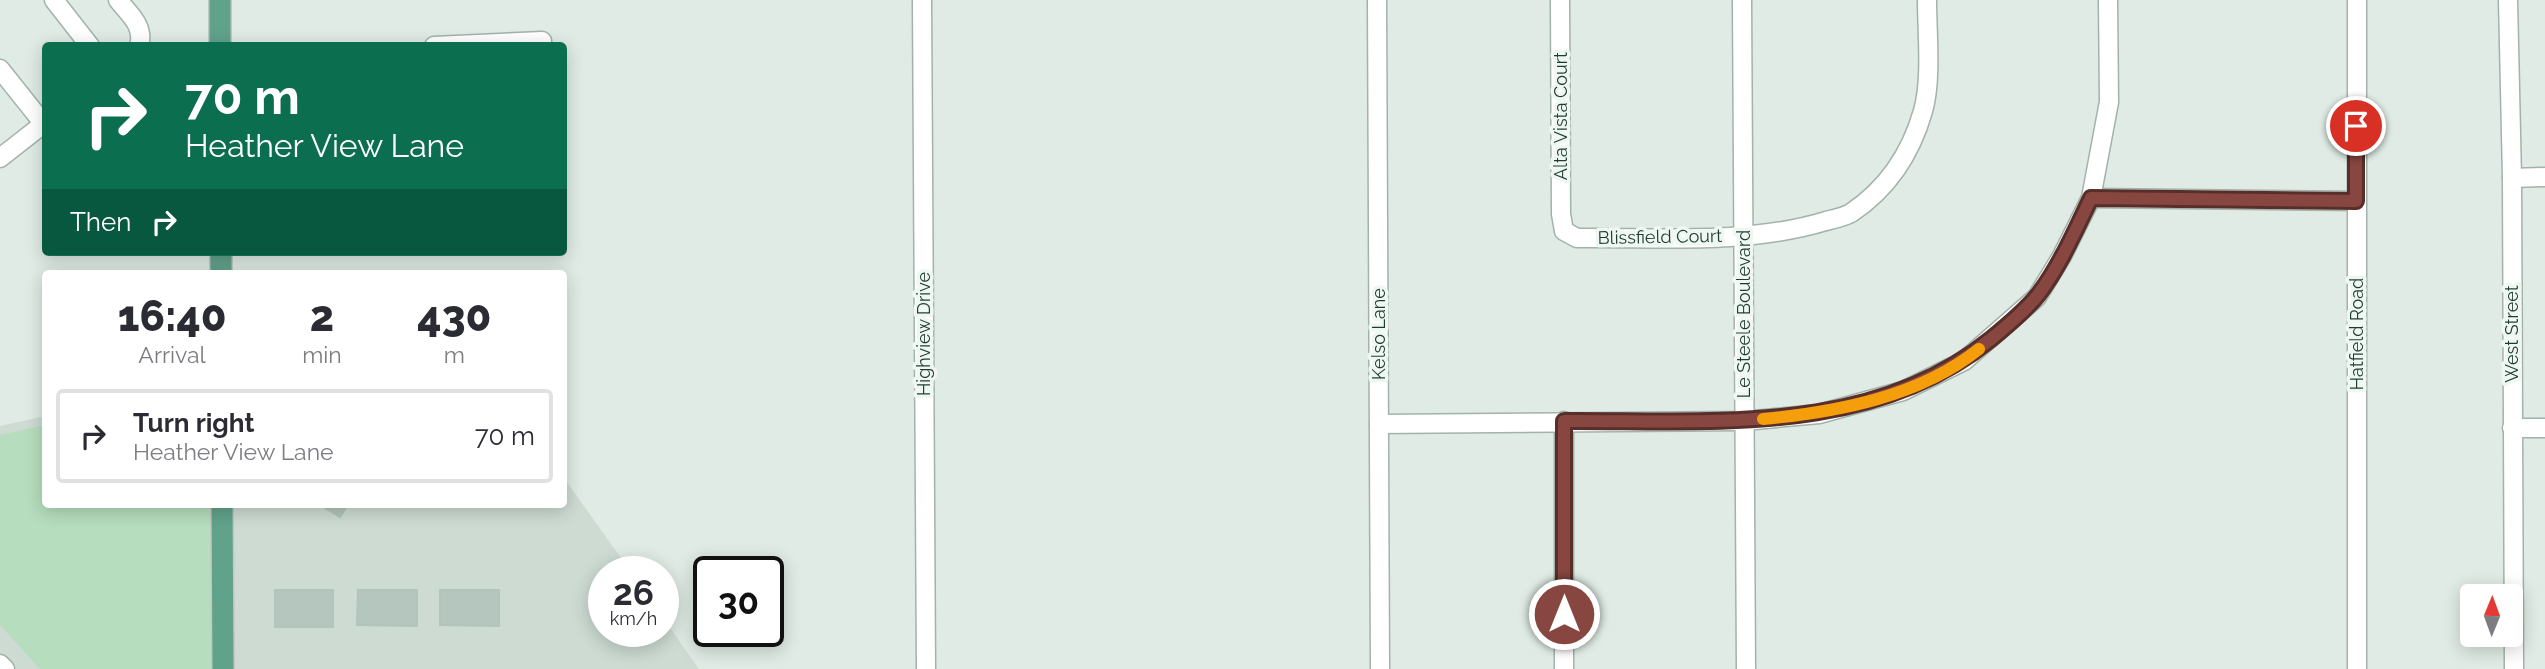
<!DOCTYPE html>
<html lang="en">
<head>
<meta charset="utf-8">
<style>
  body { margin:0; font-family:Raleway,sans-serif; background:#f2f2f3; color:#2b2b33; height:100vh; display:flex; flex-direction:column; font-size:26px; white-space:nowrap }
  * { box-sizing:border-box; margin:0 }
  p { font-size:23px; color:#7c7c81 }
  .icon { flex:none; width:38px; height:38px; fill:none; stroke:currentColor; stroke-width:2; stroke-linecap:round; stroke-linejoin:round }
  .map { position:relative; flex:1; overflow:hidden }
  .panel { position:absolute; left:42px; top:270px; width:525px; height:238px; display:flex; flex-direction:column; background:#fff; border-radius:7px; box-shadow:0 4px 18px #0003 }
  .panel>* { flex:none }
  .guide { position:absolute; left:42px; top:42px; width:525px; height:214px; border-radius:7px; box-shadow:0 4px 18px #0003; background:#0b6e4f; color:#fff; overflow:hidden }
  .needle { width:46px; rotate:1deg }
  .buttons { position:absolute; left:2460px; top:584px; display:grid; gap:14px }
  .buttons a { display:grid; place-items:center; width:63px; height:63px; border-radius:7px; background:#fff; box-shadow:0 4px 18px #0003; font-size:35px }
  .speed { position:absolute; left:588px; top:556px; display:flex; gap:14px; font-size:35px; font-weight:700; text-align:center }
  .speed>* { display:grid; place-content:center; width:91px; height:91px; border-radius:50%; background:#fff; box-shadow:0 4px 18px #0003; line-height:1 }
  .speed small { font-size:18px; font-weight:400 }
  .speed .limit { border:4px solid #111; border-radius:10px; background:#fff; color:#111 }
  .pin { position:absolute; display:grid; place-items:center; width:60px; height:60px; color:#fff; margin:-30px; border:4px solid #fff; border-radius:50%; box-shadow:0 2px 7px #0007 }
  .me { position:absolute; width:77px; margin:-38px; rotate:0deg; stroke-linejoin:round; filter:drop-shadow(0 0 5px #0008) }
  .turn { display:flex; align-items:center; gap:24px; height:147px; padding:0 28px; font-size:32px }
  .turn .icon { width:91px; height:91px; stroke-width:2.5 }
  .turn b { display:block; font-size:49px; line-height:60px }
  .then { display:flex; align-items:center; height:66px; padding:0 28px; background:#0003; gap:14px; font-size:26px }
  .eta { display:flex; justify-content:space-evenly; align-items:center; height:119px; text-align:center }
  .eta b { font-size:42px; font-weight:800; line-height:49px }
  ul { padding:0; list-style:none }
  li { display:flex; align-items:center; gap:21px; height:94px; margin:0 14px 10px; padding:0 14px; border:4px solid #e1e1e2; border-radius:7px }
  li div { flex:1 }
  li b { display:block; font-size:26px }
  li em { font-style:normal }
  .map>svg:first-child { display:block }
  .built { fill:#cddbd3 }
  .green { fill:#b6ddbd }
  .building { fill:#b4c6bd; stroke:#b1c5bb; stroke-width:2 }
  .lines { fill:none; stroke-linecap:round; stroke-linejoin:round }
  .minor-casing { stroke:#a2b3ab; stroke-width:21 }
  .major-casing { stroke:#c0c8c5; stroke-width:24 }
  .minor { stroke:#fff; stroke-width:18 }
  .major { stroke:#61a28b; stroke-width:21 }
  .route-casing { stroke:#582e2a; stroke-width:18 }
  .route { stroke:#874740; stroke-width:12 }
  .slow { stroke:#f59e0b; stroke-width:12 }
  .labels { text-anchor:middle; stroke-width:7; stroke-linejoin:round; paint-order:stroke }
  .street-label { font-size:18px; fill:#1f3b31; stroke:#eff7f2 }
</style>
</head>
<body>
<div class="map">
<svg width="2545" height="669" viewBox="0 0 2545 669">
  <rect width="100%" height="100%" fill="#dfebe4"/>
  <path class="built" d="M 45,416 L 46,504 L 564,504 L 564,478 L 631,572 L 604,572 L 604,632 L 663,632 L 663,618 L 699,669 L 0,669 L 0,426 Z"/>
  <path class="green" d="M 45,425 L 46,504 L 214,504 L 215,669 L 40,669 L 0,625 L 0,435 Z"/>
  <g class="building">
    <path d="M 319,504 L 348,504 L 340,517 Z"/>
    <rect x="275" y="590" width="58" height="37"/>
    <path d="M 358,590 L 417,590 L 417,626 L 357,625 Z"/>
    <path d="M 440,590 L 499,590 L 499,626 L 440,625 Z"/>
  </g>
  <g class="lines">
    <defs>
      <g id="minor">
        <path d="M 54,0 L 90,46"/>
        <path d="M 118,0 C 129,14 145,26 139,46"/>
        <path d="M 922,0 L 926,669"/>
        <path d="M 1377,0 L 1380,669"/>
        <path d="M 1560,0 L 1561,214 L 1564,231 L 1577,238 C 1659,237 1747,245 1826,221 C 1834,219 1844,217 1851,213 C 1887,189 1911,153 1923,111 C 1932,80 1927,33 1927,0"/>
        <path d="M 1742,0 L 1746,669"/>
        <path d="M 2357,0 L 2357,669"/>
        <path d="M 2508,0 L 2512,178 L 2514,669"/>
        <path d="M 434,46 L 542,41"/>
        <path d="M 0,69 L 43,123"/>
        <path d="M 0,158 L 46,122"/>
        <path d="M 2512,178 L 2545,177"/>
        <path d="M 2091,198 L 2356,201"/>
        <path d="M 1564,421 L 1564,669"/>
        <path d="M 1379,424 L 1744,421 L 1819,414 L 1903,391 L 1964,361 L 2037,297 L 2062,256 L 2091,198 L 2109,102 L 2108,0"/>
        <path d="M 2512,428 L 2545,428"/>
        <path d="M 0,664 L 5,669"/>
      </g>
      <g id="major">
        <path d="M 220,0 L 220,46"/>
        <path d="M 221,252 L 221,273"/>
        <path d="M 222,504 L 223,669"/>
      </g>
    </defs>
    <use href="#minor" class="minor-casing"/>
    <use href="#major" class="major-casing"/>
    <use href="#minor" class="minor"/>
    <use href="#major" class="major"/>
  </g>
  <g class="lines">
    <defs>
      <path id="route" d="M 1564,614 L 1564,421 C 1709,420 1871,437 1991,339 C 2007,326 2025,311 2038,295 C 2060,266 2075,231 2091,198 L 2356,201 L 2356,126"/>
    </defs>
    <use href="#route" class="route-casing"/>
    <use href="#route" class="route"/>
    <path class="slow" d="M 1763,419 C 1837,412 1919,397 1979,349"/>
  </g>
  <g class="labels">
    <g class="street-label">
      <text transform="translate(1561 116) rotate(-90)" y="6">Alta Vista Court</text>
      <text transform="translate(1660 237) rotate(-1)" y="6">Blissfield Court</text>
      <text transform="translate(1744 314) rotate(-90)" y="6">Le Steele Boulevard</text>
      <text transform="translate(924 334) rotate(-90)" y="6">Highview Drive</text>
      <text transform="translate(1379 334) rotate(-90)" y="6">Kelso Lane</text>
      <text transform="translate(2357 334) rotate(-90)" y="6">Hatfield Road</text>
      <text transform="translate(2512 334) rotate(-90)" y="6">West Street</text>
    </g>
  </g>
</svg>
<div class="buttons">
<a><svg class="needle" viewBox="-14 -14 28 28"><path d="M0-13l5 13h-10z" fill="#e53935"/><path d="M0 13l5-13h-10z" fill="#7c7c81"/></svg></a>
</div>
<div class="speed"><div>26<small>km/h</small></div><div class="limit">30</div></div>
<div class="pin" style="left:2356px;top:126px;background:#d93025"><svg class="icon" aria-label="arrive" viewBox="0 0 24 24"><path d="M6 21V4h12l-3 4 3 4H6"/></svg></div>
<svg class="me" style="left:1564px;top:614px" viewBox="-20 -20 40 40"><circle r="17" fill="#874740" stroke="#fff" stroke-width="3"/><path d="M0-11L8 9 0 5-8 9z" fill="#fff"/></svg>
<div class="guide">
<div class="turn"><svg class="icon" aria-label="right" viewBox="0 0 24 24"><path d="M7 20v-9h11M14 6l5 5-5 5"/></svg><div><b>70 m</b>Heather View Lane</div></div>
<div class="then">Then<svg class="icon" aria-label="right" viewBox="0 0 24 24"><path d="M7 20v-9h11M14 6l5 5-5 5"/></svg></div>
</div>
<section class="panel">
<div class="eta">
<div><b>16:40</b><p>Arrival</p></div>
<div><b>2</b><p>min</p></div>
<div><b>430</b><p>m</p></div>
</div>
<ul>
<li><svg class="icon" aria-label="right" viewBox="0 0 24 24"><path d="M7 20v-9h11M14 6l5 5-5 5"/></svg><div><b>Turn right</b><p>Heather View Lane</p></div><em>70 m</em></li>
</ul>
</section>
</div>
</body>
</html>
